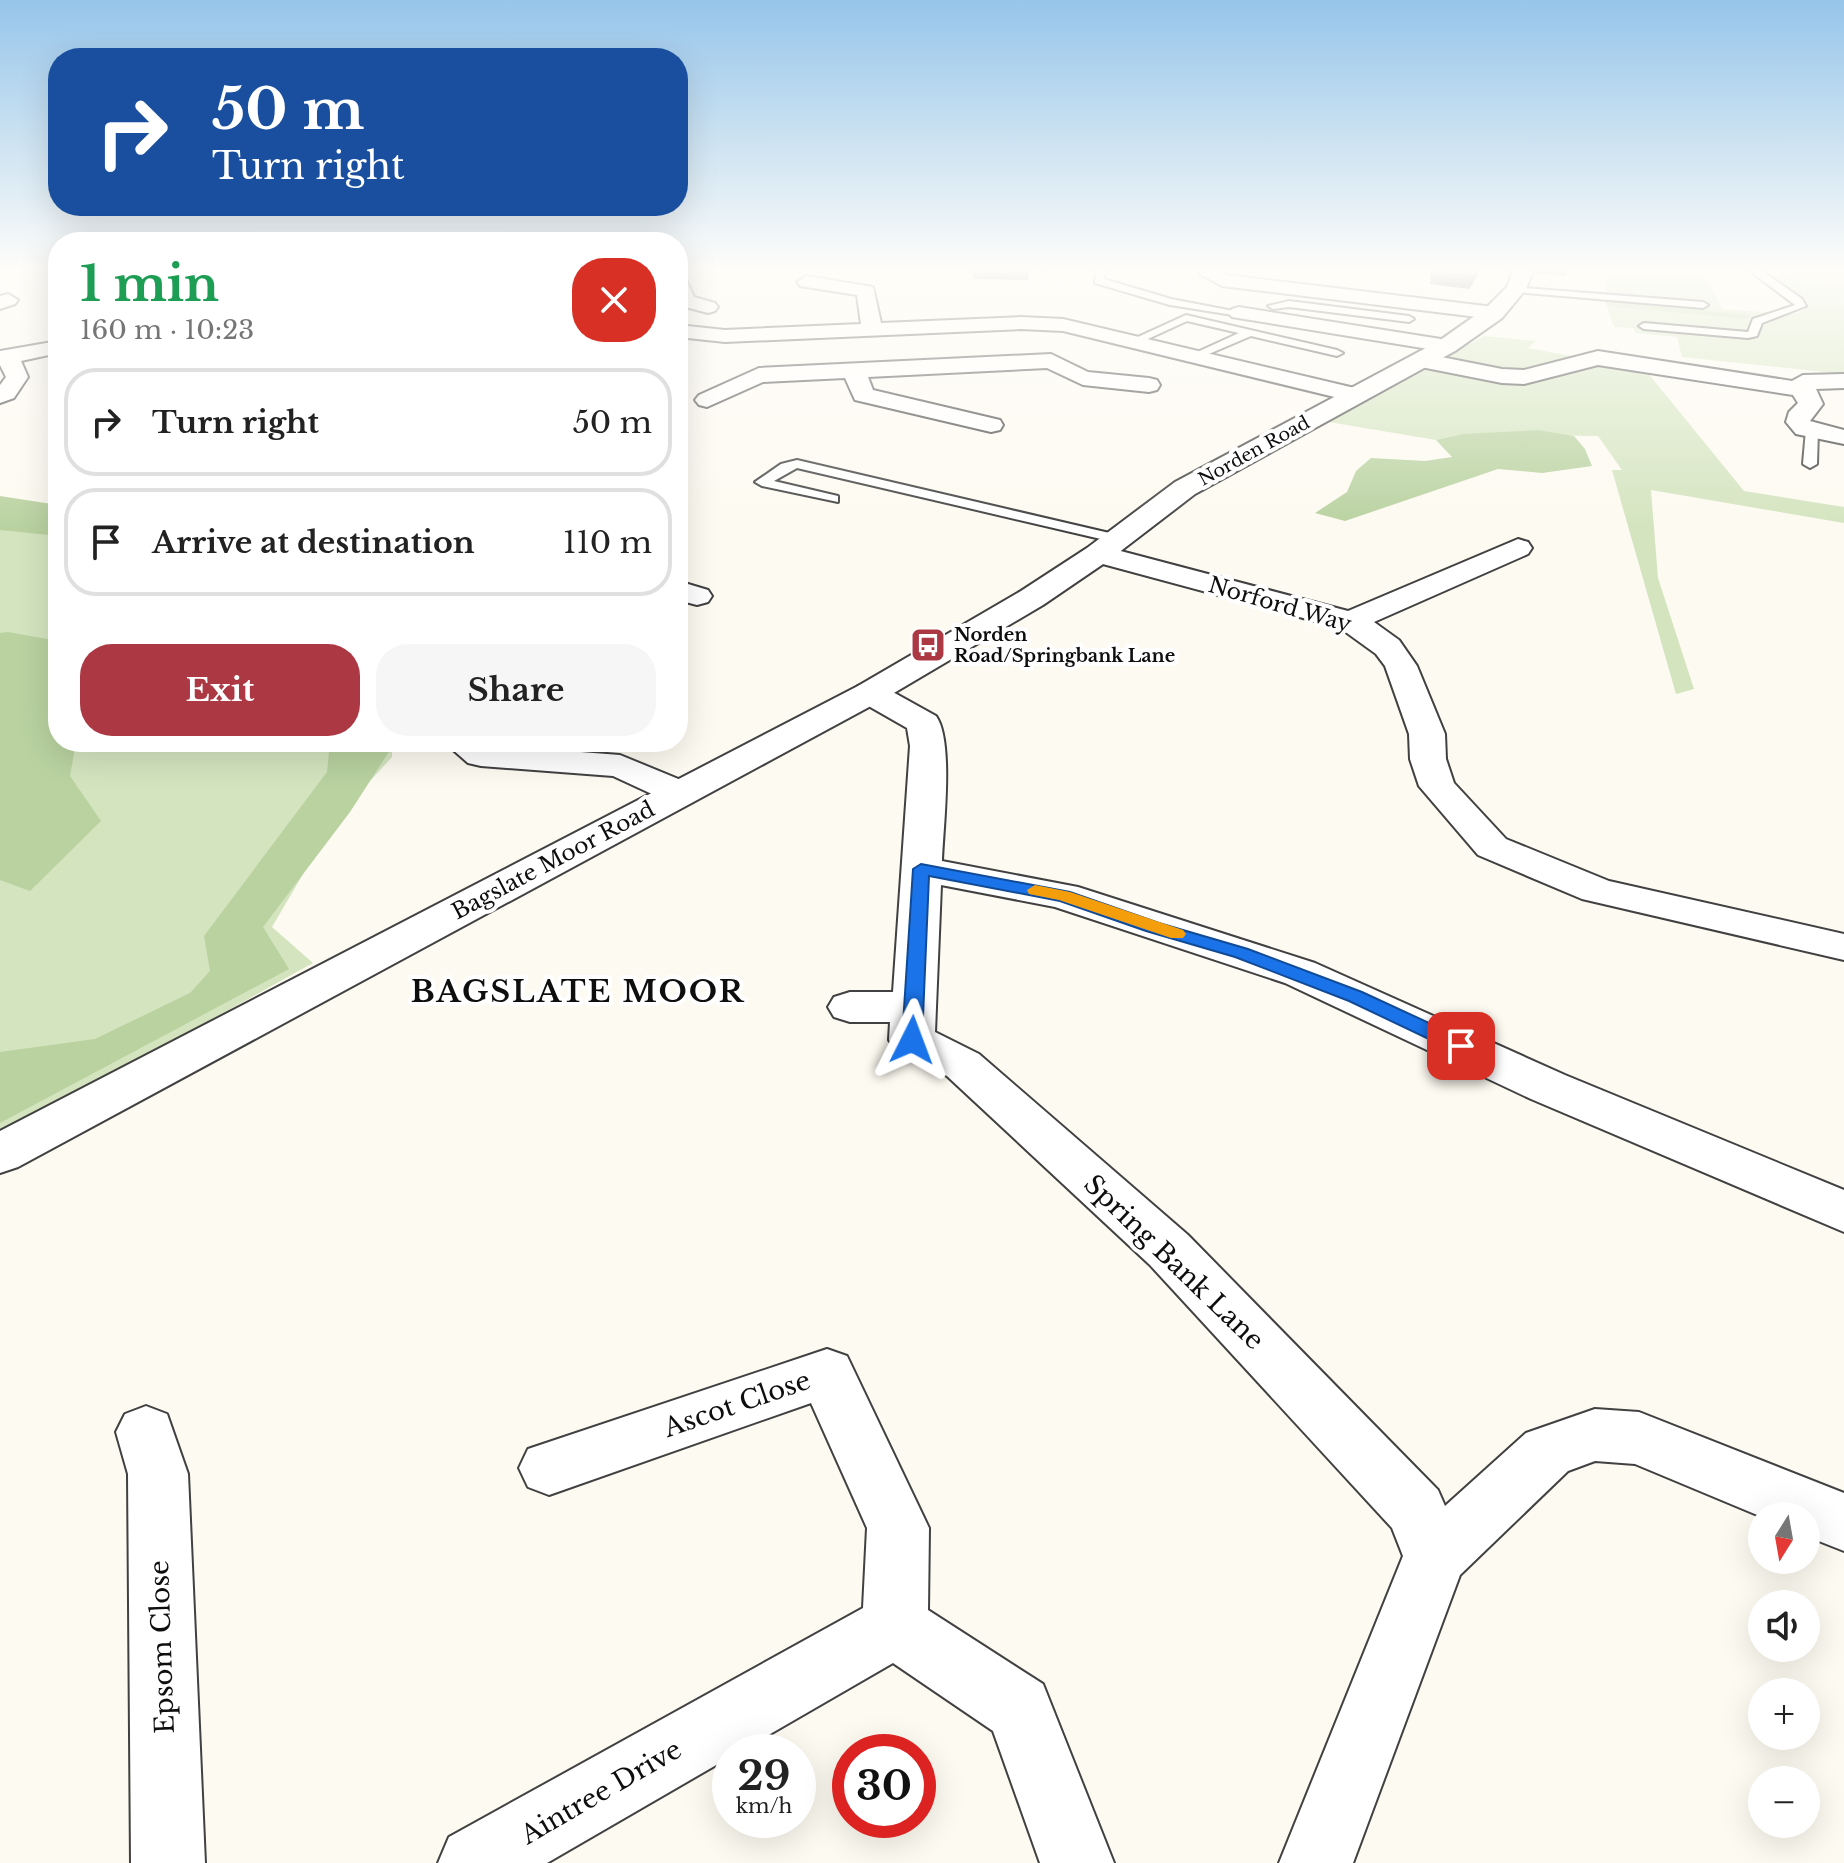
<!DOCTYPE html>
<html lang="en">
<head>
<meta charset="utf-8">
<style>
  body { margin:0; font-family:"Libre Baskerville",serif; background:#f6f6f6; color:#222; height:100vh; display:flex; flex-direction:column; font-size:30px; white-space:nowrap }
  * { box-sizing:border-box; margin:0 }
  p { font-size:26px; color:#767676 }
  .icon { flex:none; width:44px; height:44px; fill:none; stroke:currentColor; stroke-width:2; stroke-linecap:round; stroke-linejoin:round }
  .map { position:relative; flex:1; overflow:hidden }
  .sheet { position:absolute; left:48px; top:232px; width:640px; height:520px; display:flex; flex-direction:column; background:#fff; border-radius:32px; box-shadow:0 8px 32px #0002 }
  .sheet>* { flex:none }
  .top-card { position:absolute; left:48px; top:48px; width:640px; height:168px; border-radius:32px; box-shadow:0 8px 32px #0002; background:#1a4fa0; color:#fff; overflow:hidden }
  .needle { width:52px; rotate:191deg }
  .buttons { position:absolute; left:1748px; top:1502px; display:grid; gap:16px }
  .buttons a { display:grid; place-items:center; width:72px; height:72px; border-radius:50%; background:#fff; box-shadow:0 8px 32px #0002; font-size:40px }
  .speed { position:absolute; left:712px; top:1734px; display:flex; gap:16px; font-size:40px; font-weight:700; text-align:center }
  .speed>* { display:grid; place-content:center; width:104px; height:104px; border-radius:50%; background:#fff; box-shadow:0 8px 32px #0002; line-height:1 }
  .speed small { font-size:20px; font-weight:400 }
  .speed .limit { border:12px solid #d22; background:#fff; color:#111 }
  .pin { position:absolute; display:grid; place-items:center; width:68px; height:68px; color:#fff; margin:-34px; border-radius:16px; box-shadow:0 4px 12px #0006 }
  .me { position:absolute; width:88px; margin:-44px; rotate:3deg; stroke-linejoin:round; filter:drop-shadow(0 0 6px #0008) }
  .turn { display:flex; align-items:center; gap:28px; height:168px; padding:0 32px; font-size:36px }
  .turn .icon { width:104px; height:104px; stroke-width:2.5 }
  .turn b { display:block; font-size:56px; line-height:68px }
  .round { display:grid; place-items:center; flex:none; width:84px; height:84px; border-radius:32px; background:#f6f6f6 }
  .head { display:flex; align-items:center; justify-content:space-between; height:136px; padding:0 32px }
  h1 { font-size:48px; font-weight:800; line-height:60px; color:#1e9e55 }
  .action { display:flex; gap:16px; margin-top:auto; padding:16px 32px }
  .action a { flex:1; height:92px; border-radius:32px; background:#ac3843; color:#fff; font-size:32px; font-weight:800; line-height:92px; text-align:center }
  .action a+a { background:#f6f6f6; color:#222 }
  ul { padding:0; list-style:none }
  li { display:flex; align-items:center; gap:24px; height:108px; margin:0 16px 12px; padding:0 16px; border:4px solid #e0e0e0; border-radius:32px }
  li div { flex:1 }
  li b { display:block; font-size:30px }
  li em { font-style:normal }
  .map>svg:first-child { display:block }
  .green { fill:#d4e4bf }
  .forest { fill:#b9d2a0 }
  .pitch { fill:#e3eccf }
  .lines { fill:none; stroke-linecap:round; stroke-linejoin:round }
  .service-casing { stroke:#414141; stroke-width:4 }
  .minor-casing { stroke:#414141; stroke-width:4 }
  .tertiary-casing { stroke:#414141; stroke-width:4 }
  .service { fill:#fff; fill-rule:evenodd }
  .minor { fill:#fff; fill-rule:evenodd }
  .tertiary { fill:#fff; fill-rule:evenodd }
  .wall { fill:#494441 }
  .shaded-wall { fill:#3c3735 }
  .building { fill:#554f4c; stroke:#3c3735; stroke-width:2 }
  .route { fill:#1a73e8; stroke:#114b97; stroke-width:2 }
  .slow { fill:#f59e0b }
  .labels { text-anchor:middle; stroke-width:8; stroke-linejoin:round; paint-order:stroke }
  .far-street-label { font-size:18px; fill:#0e0e0e; stroke:#fff }
  .far-poi-label { font-size:18px; font-weight:bold; fill:#0e0e0e; stroke:#fff; text-anchor:start }
  .street-label { font-size:22px; fill:#0e0e0e; stroke:#fff }
  .near-street-label { font-size:26px; fill:#0e0e0e; stroke:#fff }
  .district-label { font-size:30px; font-weight:bold; letter-spacing:2px; fill:#0e0e0e; stroke:#fff }
</style>
</head>
<body>
<div class="map">
<svg width="1844" height="1863" viewBox="0 0 1844 1863">
  <rect width="100%" height="100%" fill="#fdfaf1"/>
  <g class="green">
    <path d="M 1609,268 L 1699,268 L 1723,309 L 1792,314 L 1802,311 L 1808,304 L 1757,268 L 1844,268 L 1844,374 L 1682,357 L 1677,337 L 1635,333 L 1634,328 L 1614,327 L 1605,301 Z"/>
    <path d="M 1484,336 L 1536,341 L 1528,348 L 1577,357 L 1519,373 L 1444,358 Z"/>
    <path d="M 1595,363 L 1647,372 L 1744,491 L 1844,507 L 1844,523 L 1651,490 L 1658,578 L 1694,689 L 1676,694 L 1612,470 L 1622,470 L 1598,436 L 1462,434 L 1436,440 L 1329,422 L 1426,369 L 1440,367 L 1502,378 Z"/>
    <path d="M 0,521 L 58,527 L 58,742 L 392,742 L 392,757 L 336,818 L 272,927 L 313,963 L 0,1137 Z"/>
  </g>
  <g class="forest">
    <path d="M 1605,301 L 1751,315 L 1746,319 L 1606,306 Z"/>
    <path d="M 1538,430 L 1574,436 L 1585,449 L 1592,466 L 1542,473 L 1498,469 L 1345,521 L 1315,513 L 1347,492 L 1356,471 L 1371,458 L 1425,461 L 1452,457 L 1436,440 L 1462,434 Z"/>
    <path d="M 0,496 L 58,505 L 58,536 L 0,530 Z"/>
    <path d="M 8,632 L 58,641 L 58,742 L 76,742 L 70,776 L 101,821 L 30,891 L 0,880 L 0,633 Z"/>
    <path d="M 330,742 L 390,742 L 390,750 L 350,812 L 263,927 L 289,969 L 0,1123 L 0,1052 L 95,1039 L 190,993 L 210,971 L 204,936 L 327,772 Z"/>
  </g>
  <path class="pitch" d="M 1777,268 L 1844,268 L 1844,287 L 1803,286 Z"/>
  <g class="lines">
    <defs>
      <g id="service">
        <path d="M 1096,268 L 1106,268 L 1104,279 L 1171,299 L 1244,313 L 1239,316 L 1170,305 L 1095,283 Z"/>
        <path d="M 1746,268 L 1758,268 L 1802,299 L 1806,306 L 1762,323 L 1757,336 L 1748,338 L 1644,329 L 1639,326 L 1644,323 L 1748,332 L 1753,319 L 1795,305 Z"/>
        <path d="M 1512,287 L 1703,302 L 1708,305 L 1703,308 L 1516,292 L 1512,291 Z"/>
        <path d="M 1289,301 L 1409,316 L 1414,319 L 1409,322 L 1289,307 L 1273,309 L 1268,306 Z"/>
        <path d="M 1186,315 L 1337,350 L 1343,353 L 1337,356 L 1251,336 L 1197,359 L 1193,358 L 1193,354 L 1239,333 L 1187,321 L 1139,343 L 1129,341 Z"/>
        <path d="M 1812,426 L 1818,430 L 1817,464 L 1810,468 L 1803,464 L 1806,430 Z"/>
        <path d="M 797,460 L 1118,535 L 1125,539 L 1118,543 L 797,468 L 774,481 L 838,496 L 838,502 L 762,486 L 755,482 L 781,464 Z"/>
      </g>
      <g id="minor">
        <path d="M 1205,268 L 1226,268 L 1223,273 L 1226,275 L 1494,307 L 1504,313 L 1494,319 L 1222,286 L 1200,274 Z"/>
        <path d="M 678,275 L 685,277 L 694,297 L 715,303 L 718,307 L 715,311 L 708,313 L 678,305 Z"/>
        <path d="M 807,276 L 873,287 L 881,323 L 1021,317 L 1063,319 L 1363,390 L 1367,395 L 1363,400 L 1355,402 L 1063,331 L 1021,329 L 725,342 L 678,337 L 678,325 L 725,330 L 861,324 L 857,295 L 800,286 L 797,282 Z"/>
        <path d="M 8,294 L 18,300 L 15,304 L 0,309 L 0,296 Z"/>
        <path d="M 1239,307 L 1447,340 L 1458,346 L 1447,352 L 1232,317 L 1229,313 L 1232,309 Z"/>
        <path d="M 58,341 L 58,353 L 21,361 L 28,377 L 14,398 L 0,403 L 0,385 L 6,377 L 0,365 L 0,351 Z"/>
        <path d="M 1598,351 L 1792,381 L 1803,375 L 1844,374 L 1844,388 L 1816,389 L 1823,404 L 1810,421 L 1844,430 L 1844,444 L 1796,434 L 1786,422 L 1789,412 L 1798,403 L 1793,395 L 1598,365 L 1524,384 L 1502,383 L 1421,367 L 1410,360 L 1421,353 L 1502,369 L 1524,370 Z"/>
        <path d="M 1051,354 L 1088,372 L 1149,378 L 1157,380 L 1160,385 L 1157,390 L 1149,392 L 1083,385 L 1047,368 L 868,377 L 873,390 L 1000,420 L 1003,425 L 1000,430 L 991,432 L 855,400 L 845,378 L 763,382 L 707,407 L 699,405 L 695,400 L 699,395 L 759,368 Z"/>
        <path d="M 1518,539 L 1528,542 L 1532,548 L 1528,554 L 1374,622 L 1399,640 L 1417,666 L 1445,734 L 1446,759 L 1454,783 L 1506,839 L 1609,881 L 1844,934 L 1844,960 L 1582,899 L 1478,855 L 1419,786 L 1410,759 L 1409,734 L 1385,666 L 1376,654 L 1340,628 L 1088,560 L 1084,554 L 1088,548 L 1098,545 L 1348,611 Z"/>
        <path d="M 678,581 L 708,590 L 712,596 L 708,602 L 697,605 L 678,600 Z"/>
        <path d="M 870,683 L 882,686 L 936,716 C 954,741 943,828 942,861 L 1078,887 L 1315,963 L 1565,1075 L 1844,1190 L 1844,1232 L 1531,1099 L 1285,983 L 1055,907 L 941,885 L 935,1032 L 979,1054 L 1188,1235 L 1438,1490 L 1445,1506 L 1526,1433 L 1595,1409 L 1639,1412 L 1844,1493 L 1844,1551 L 1806,1536 L 1806,1516 L 1762,1517 L 1635,1464 L 1595,1461 L 1568,1471 L 1460,1575 L 1353,1863 L 1279,1863 L 1403,1556 L 1392,1528 L 1150,1265 L 947,1076 L 896,1051 L 889,1040 L 890,1022 L 850,1022 L 834,1017 L 828,1007 L 834,997 L 850,992 L 893,992 L 910,746 L 907,728 L 858,700 L 853,693 L 858,686 Z"/>
        <path d="M 444,742 L 486,742 L 490,745 L 620,755 L 693,785 L 699,793 L 693,801 L 680,804 L 667,801 L 613,776 L 481,766 L 468,763 Z"/>
        <path d="M 827,1349 L 847,1356 L 929,1528 L 928,1610 L 1043,1684 L 1114,1863 L 1040,1863 L 993,1731 L 893,1663 L 739,1752 L 730,1752 L 730,1757 L 547,1863 L 438,1863 L 449,1837 L 863,1608 L 867,1528 L 811,1403 L 549,1495 L 528,1487 L 519,1468 L 528,1449 Z"/>
        <path d="M 146,1406 L 167,1414 L 188,1474 L 205,1863 L 131,1863 L 128,1474 L 116,1432 L 125,1414 Z"/>
      </g>
      <path id="tertiary" d="M 1514,268 L 1534,268 L 1526,289 L 1502,318 L 1455,351 L 1195,494 L 1109,560 L 1043,605 L 882,700 L 18,1167 L 0,1173 L 0,1131 L 858,686 L 1021,591 L 1087,548 L 1175,482 L 1439,341 L 1486,308 L 1507,287 Z"/>
    </defs>
    <use href="#service" class="service-casing"/>
    <use href="#minor" class="minor-casing"/>
    <use href="#tertiary" class="tertiary-casing"/>
    <use href="#service" class="service"/>
    <use href="#minor" class="minor"/>
    <use href="#tertiary" class="tertiary"/>
  </g>
  <g class="wall">
    <path d="M 973,268 L 1048,268 L 1048,271 L 1029,270 L 1028,280 L 973,279 Z"/>
    <path d="M 1434,268 L 1512,268 L 1510,271 L 1482,268 L 1469,289 L 1430,284 Z"/>
    <path d="M 1534,268 L 1568,268 L 1566,276 L 1535,273 Z"/>
  </g>
  <path class="shaded-wall" d="M 1479,268 L 1482,268 L 1469,289 L 1470,281 Z"/>
  <path class="building" d="M 1434,268 L 1479,268 L 1470,281 L 1431,277 Z"/>
  <linearGradient id="sky" x2="0" y2="1"><stop stop-color="#96c5ea"/><stop offset="0.51" stop-color="#fefdf9"/><stop offset="1" stop-color="#fefdf9" stop-opacity="0"/></linearGradient>
  <rect width="1844" height="529" fill="url(#sky)"/>
  <path class="route" d="M 921,864 L 1070,892 L 1159,923 L 1248,949 L 1362,992 L 1468,1041 L 1471,1046 L 1461,1053 L 1454,1051 L 1349,1001 L 1235,957 L 1146,931 L 1060,901 L 929,876 L 922,1040 L 912,1047 L 905,1045 L 902,1040 L 913,869 Z"/>
  <path class="slow" d="M 1035,885 L 1070,892 L 1183,930 L 1186,934 L 1183,938 L 1171,938 L 1059,900 L 1029,894 L 1027,890 Z"/>
  <defs>
    <symbol id="bus-square" viewBox="-11 -11 22 22"><rect x="-9" y="-9" width="18" height="18" rx="4" fill="#ac3843" stroke="#fff"/><path d="M-5-6H5V4H4V6H2V4H-2V6H-4V4H-5ZM-3.5-4V0h7V-4ZM-3.5 1.2v1.5H-2V1.2ZM2 1.2v1.5H3.5V1.2Z" fill="#fff"/></symbol>
  </defs>
  <g fill-rule="evenodd">
    <use href="#bus-square" x="908" y="625" width="40" height="40"/>
  </g>
  <g class="labels">
    <g class="far-street-label">
      <text transform="translate(1254 451) rotate(-29)" y="6">Norden Road</text>
    </g>
    <g class="far-poi-label">
      <text x="954" y="641">Norden<tspan x="954" dy="21">Road/Springbank Lane</tspan></text>
    </g>
    <g class="street-label">
      <text transform="translate(1280 604) rotate(16)" y="8">Norford Way</text>
      <text transform="translate(553 860) rotate(-28)" y="8">Bagslate Moor Road</text>
    </g>
    <g class="near-street-label">
      <text transform="translate(1174 1262) rotate(44)" y="9">Spring Bank Lane</text>
      <text transform="translate(737 1404) rotate(-19)" y="9">Ascot Close</text>
      <text transform="translate(162 1647) rotate(-92)" y="9">Epsom Close</text>
      <text transform="translate(601 1792) rotate(-30)" y="9">Aintree Drive</text>
    </g>
    <g class="district-label">
      <text x="578" y="1002">BAGSLATE MOOR</text>
    </g>
  </g>
</svg>
<div class="buttons">
<a><svg class="needle" viewBox="-14 -14 28 28"><path d="M0-13l5 13h-10z" fill="#e53935"/><path d="M0 13l5-13h-10z" fill="#767676"/></svg></a>
<a><svg class="icon" aria-label="sound" viewBox="0 0 24 24"><path d="M4 9h4l5-4v14l-5-4H4zM17 9q2 3 0 6"/></svg></a>
<a>+</a>
<a>−</a>
</div>
<div class="speed"><div>29<small>km/h</small></div><div class="limit">30</div></div>
<div class="pin" style="left:1461px;top:1046px;background:#d93025"><svg class="icon" aria-label="arrive" viewBox="0 0 24 24"><path d="M6 21V4h12l-3 4 3 4H6"/></svg></div>
<svg class="me" style="left:912px;top:1040px" viewBox="-20 -20 40 40"><path d="M0-17L14 15 0 8-14 15z" fill="#1a73e8" stroke="#fff" stroke-width="4"/></svg>
<div class="top-card">
<div class="turn"><svg class="icon" aria-label="right" viewBox="0 0 24 24"><path d="M7 20v-9h11M14 6l5 5-5 5"/></svg><div><b>50 m</b>Turn right</div></div>
</div>
<section class="sheet">
<div class="head"><div><h1>1 min</h1><p>160 m · 10:23</p></div><a class="round" style="background:#d93025;color:#fff"><svg class="icon" aria-label="close" viewBox="0 0 24 24"><path d="M6 6l12 12M18 6L6 18"/></svg></a></div>
<ul>
<li><svg class="icon" aria-label="right" viewBox="0 0 24 24"><path d="M7 20v-9h11M14 6l5 5-5 5"/></svg><div><b>Turn right</b></div><em>50 m</em></li>
<li><svg class="icon" aria-label="arrive" viewBox="0 0 24 24"><path d="M6 21V4h12l-3 4 3 4H6"/></svg><div><b>Arrive at destination</b></div><em>110 m</em></li>
</ul>
<div class="action"><a>Exit</a><a>Share</a></div>
</section>
</div>
</body>
</html>
